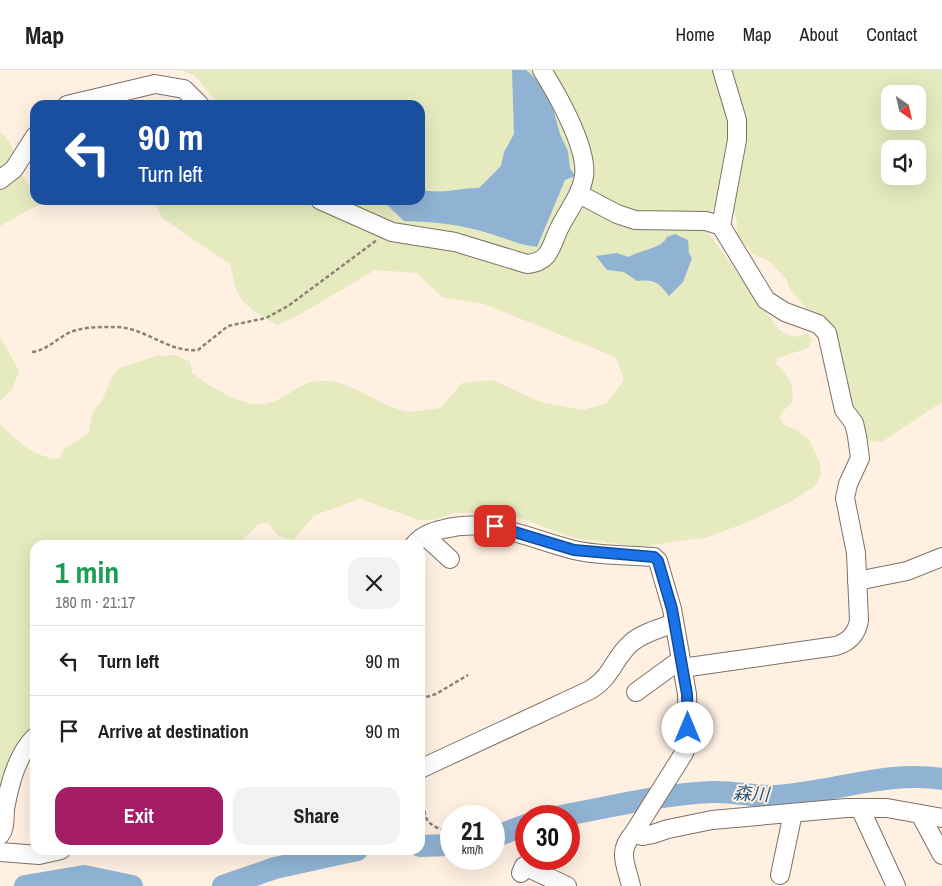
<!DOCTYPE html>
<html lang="en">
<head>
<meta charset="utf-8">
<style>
  body { margin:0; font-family:"Archivo Narrow","Noto Sans JP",sans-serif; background:#f2f2f2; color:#222; height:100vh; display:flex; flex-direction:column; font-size:19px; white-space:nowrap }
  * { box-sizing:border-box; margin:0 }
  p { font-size:16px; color:#767676 }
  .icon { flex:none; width:28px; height:28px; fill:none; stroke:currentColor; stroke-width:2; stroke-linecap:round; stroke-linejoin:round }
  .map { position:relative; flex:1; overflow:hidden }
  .sheet { position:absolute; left:30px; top:470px; width:395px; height:315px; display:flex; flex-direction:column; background:#fff; border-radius:15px; box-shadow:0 5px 20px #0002 }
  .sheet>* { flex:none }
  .top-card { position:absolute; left:30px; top:30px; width:395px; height:105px; border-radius:15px; box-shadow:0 5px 20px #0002; background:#1a4fa0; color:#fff; overflow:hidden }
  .needle { width:32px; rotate:146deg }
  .fabs { position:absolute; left:881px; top:15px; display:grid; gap:10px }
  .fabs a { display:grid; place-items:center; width:45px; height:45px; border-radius:10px; background:#fff; box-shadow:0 5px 20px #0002; font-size:25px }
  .speed { position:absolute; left:440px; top:735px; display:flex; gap:10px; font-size:25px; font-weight:700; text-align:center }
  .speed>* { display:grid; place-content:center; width:65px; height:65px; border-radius:50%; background:#fff; box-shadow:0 5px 20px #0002; line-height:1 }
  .speed small { font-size:12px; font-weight:400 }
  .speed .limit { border:8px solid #d22; background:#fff; color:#111 }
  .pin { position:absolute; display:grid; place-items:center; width:42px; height:42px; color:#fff; margin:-21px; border-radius:10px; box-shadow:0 2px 8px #0006 }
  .me { position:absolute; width:55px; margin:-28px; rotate:0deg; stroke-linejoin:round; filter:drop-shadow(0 0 4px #0008) }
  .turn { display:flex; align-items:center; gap:18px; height:105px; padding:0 25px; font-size:22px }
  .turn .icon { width:65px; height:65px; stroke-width:2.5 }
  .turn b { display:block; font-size:35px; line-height:42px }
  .round { display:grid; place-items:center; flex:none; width:52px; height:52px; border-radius:15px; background:#f2f2f2 }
  .headline { display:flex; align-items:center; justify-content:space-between; height:85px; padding:0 25px }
  h1 { font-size:30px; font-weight:700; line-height:38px; color:#1e9e55 }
  .action { display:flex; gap:10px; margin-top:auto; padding:10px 25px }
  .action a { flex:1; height:58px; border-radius:15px; background:#a51d66; color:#fff; font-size:20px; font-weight:700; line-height:58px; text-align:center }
  .action a+a { background:#f2f2f2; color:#222 }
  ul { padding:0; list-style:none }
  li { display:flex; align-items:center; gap:15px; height:70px; padding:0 25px; border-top:1px solid #e0e0e0 }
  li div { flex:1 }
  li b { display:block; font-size:19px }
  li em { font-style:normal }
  header { display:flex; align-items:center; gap:30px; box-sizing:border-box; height:70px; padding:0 25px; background:#fff; border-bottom:1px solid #e0e0e0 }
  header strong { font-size:24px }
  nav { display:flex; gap:28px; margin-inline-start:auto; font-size:18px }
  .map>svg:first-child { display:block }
  .green { fill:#e5eabf; fill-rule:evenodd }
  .water { fill:#90b3d3 }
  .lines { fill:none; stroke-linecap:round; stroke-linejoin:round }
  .river { stroke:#90b3d3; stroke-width:22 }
  .minor-casing { stroke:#7e7165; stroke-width:20 }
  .path { stroke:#8c8278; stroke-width:2.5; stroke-dasharray:4 2.5; stroke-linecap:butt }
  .minor { stroke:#fff; stroke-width:18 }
  .route-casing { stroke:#114b97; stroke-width:12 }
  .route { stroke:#1a73e8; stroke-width:9 }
  .labels { text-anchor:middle; stroke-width:4; stroke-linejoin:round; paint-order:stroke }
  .water-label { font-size:18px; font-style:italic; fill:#215681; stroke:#fff0e2 }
</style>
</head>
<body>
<header>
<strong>Map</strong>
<nav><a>Home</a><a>Map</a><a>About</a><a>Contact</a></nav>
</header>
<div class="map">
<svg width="942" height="816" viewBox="0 0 942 816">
  <rect width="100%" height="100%" fill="#fff0e2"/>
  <g class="green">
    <path d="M 180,0 L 942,0 L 942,332 L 882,372 L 869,371 C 850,350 833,285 836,258 L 821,245 L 806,238 L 790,219 L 787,210 L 770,192 L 752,183 L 737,164 L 737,151 L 729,131 L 722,128 L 711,141 L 706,160 L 779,260 L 793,267 L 808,264 L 812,270 L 808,278 L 778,288 L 776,294 C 789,307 795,315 792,333 L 785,339 L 779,347 L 785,356 L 795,359 L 809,369 L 820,393 L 821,405 L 815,416 L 790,432 L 748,452 L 708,467 L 639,477 L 574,468 L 506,443 L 454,443 L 433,450 L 419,450 L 360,429 L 315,445 L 293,470 L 278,466 L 268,453 L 259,454 L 244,468 L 243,475 L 35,475 L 35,660 L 0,757 L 0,354 C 18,371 34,388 60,389 L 62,381 L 89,362 L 93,341 L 102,331 L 111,309 L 119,298 L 157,286 L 175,285 L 190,292 L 192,303 C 211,317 245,340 269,333 C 292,327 300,308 328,311 C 357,314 378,336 406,341 C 416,343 430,339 440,338 L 462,313 L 492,310 L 541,332 L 583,340 L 607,333 L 624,310 L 616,287 L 484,234 L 442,227 L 417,203 L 375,200 L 297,246 L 277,255 C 247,238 235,231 231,195 L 161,147 L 154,130 L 420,130 L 420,35 L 225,35 L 218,33 L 194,5 ZM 890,24 L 918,24 L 918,51 L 890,51 ZM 890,79 L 918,79 L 918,106 L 890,106 Z"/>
    <path d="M 0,62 C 17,74 15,100 29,115 L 35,115 L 35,130 L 59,130 L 34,137 L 0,156 Z"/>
    <path d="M 0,267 L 19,301 L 12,320 L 0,331 Z"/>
  </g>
  <g class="water">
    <path d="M 512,0 L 526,0 L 535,8 L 551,31 L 560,64 L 568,81 L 570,98 L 575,106 L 565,110 L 537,177 C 519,175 505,168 488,163 C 459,154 434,152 404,151 L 382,130 L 420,130 L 420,119 C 439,125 459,118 479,118 L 501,96 L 504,82 L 514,64 Z"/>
    <path d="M 675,164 L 688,170 L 689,183 L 692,188 L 683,212 L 669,226 C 658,212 655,209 637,211 L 624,202 L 607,200 L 596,186 L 617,183 L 628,187 C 641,180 663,178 667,167 Z"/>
  </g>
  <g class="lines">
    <g class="river">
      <path d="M 561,746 C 611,737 661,724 712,722 C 733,721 755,727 776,726 C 831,723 887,700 942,709"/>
      <path d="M 494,767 L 526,755"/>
      <path d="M 420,776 L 451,775"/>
      <path d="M 25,816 L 84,806 L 132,816"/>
      <path d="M 223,816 L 275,798 L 357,780"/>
    </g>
    <defs>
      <g id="minor">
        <path d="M 67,35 L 155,14 L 184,19 L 200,35"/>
        <path d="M 0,110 L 14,99 L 35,66"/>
        <path d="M 579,124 L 617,144 L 635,150 L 706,151 L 721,156 L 766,230 L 785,242 L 818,254 L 827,263 L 844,340 L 854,353 L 857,366 L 860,388 L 848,414 L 845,428 L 856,483 L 859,550 C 857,564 849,572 836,576 L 682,598"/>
        <path d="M 320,130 L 392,162 L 455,172 L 527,194 C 549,192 550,179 558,161 C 566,143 581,126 584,106 C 588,78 557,24 542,0"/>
        <path d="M 721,156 L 737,70 L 737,50 L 722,0"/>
        <path d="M 425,466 L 450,489"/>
        <path d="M 414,475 C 421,466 433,461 444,459 C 491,447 529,469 574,480 C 599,486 628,485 654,487 L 658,491 L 672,539 L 687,624 L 688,658 L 684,683 L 633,764 C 617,782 626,794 631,816"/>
        <path d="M 857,511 L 907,501 L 942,487"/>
        <path d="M 636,622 L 680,590"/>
        <path d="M 420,699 L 590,620 C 613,606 613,589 631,573 C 642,563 659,559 674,553"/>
        <path d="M 860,738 L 896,816"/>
        <path d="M 920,744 L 942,785"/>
        <path d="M 633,764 L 643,766 L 653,764 L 668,759 L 712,750 L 846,738 L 887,738 L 942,748"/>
        <path d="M 0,765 C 6,757 4,749 5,739 C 9,716 17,684 35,667"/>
        <path d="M 0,782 L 39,785 L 61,780"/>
        <path d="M 521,803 L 524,796 L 567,816"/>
        <path d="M 780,805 L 793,743"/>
      </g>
    </defs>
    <use href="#minor" class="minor-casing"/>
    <g class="path">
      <path d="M 32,282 C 46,280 53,272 65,265 C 80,256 100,257 117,257 C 146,258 169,283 198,280 L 228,256 L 266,248 L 288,236 L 377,170"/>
      <path d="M 420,629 L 436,624 L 468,605"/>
      <path d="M 420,722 C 428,746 419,752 446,761"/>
    </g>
    <use href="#minor" class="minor"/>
  </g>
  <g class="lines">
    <defs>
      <path id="route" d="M 495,456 L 574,480 L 654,487 L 658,491 L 672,539 L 687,624 L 688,658"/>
    </defs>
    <use href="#route" class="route-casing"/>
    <use href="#route" class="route"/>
  </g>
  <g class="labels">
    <g class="water-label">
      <text transform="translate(751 724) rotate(3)" y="6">森川</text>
    </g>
  </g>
</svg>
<div class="fabs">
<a><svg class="needle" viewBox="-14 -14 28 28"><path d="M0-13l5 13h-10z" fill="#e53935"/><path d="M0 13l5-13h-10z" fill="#767676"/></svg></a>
<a><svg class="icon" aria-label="sound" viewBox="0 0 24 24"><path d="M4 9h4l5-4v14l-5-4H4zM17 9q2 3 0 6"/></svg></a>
</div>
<div class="speed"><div>21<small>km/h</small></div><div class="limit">30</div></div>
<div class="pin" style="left:495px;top:456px;background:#d93025"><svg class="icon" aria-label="arrive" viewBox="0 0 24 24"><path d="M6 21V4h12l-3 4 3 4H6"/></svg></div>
<svg class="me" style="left:688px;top:658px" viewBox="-20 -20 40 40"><circle r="19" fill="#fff"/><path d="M0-13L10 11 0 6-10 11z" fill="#1a73e8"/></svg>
<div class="top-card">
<div class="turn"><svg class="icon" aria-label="left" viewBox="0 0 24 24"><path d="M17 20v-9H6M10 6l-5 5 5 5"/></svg><div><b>90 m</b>Turn left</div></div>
</div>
<section class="sheet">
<div class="headline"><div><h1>1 min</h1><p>180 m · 21:17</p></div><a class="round"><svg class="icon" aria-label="close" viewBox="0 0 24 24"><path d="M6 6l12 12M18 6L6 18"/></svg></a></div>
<ul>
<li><svg class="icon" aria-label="left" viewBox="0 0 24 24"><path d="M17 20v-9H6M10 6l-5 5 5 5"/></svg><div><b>Turn left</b></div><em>90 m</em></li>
<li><svg class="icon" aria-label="arrive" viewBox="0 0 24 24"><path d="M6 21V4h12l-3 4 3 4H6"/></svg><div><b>Arrive at destination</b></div><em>90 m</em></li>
</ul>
<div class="action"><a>Exit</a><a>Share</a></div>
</section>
</div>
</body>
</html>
